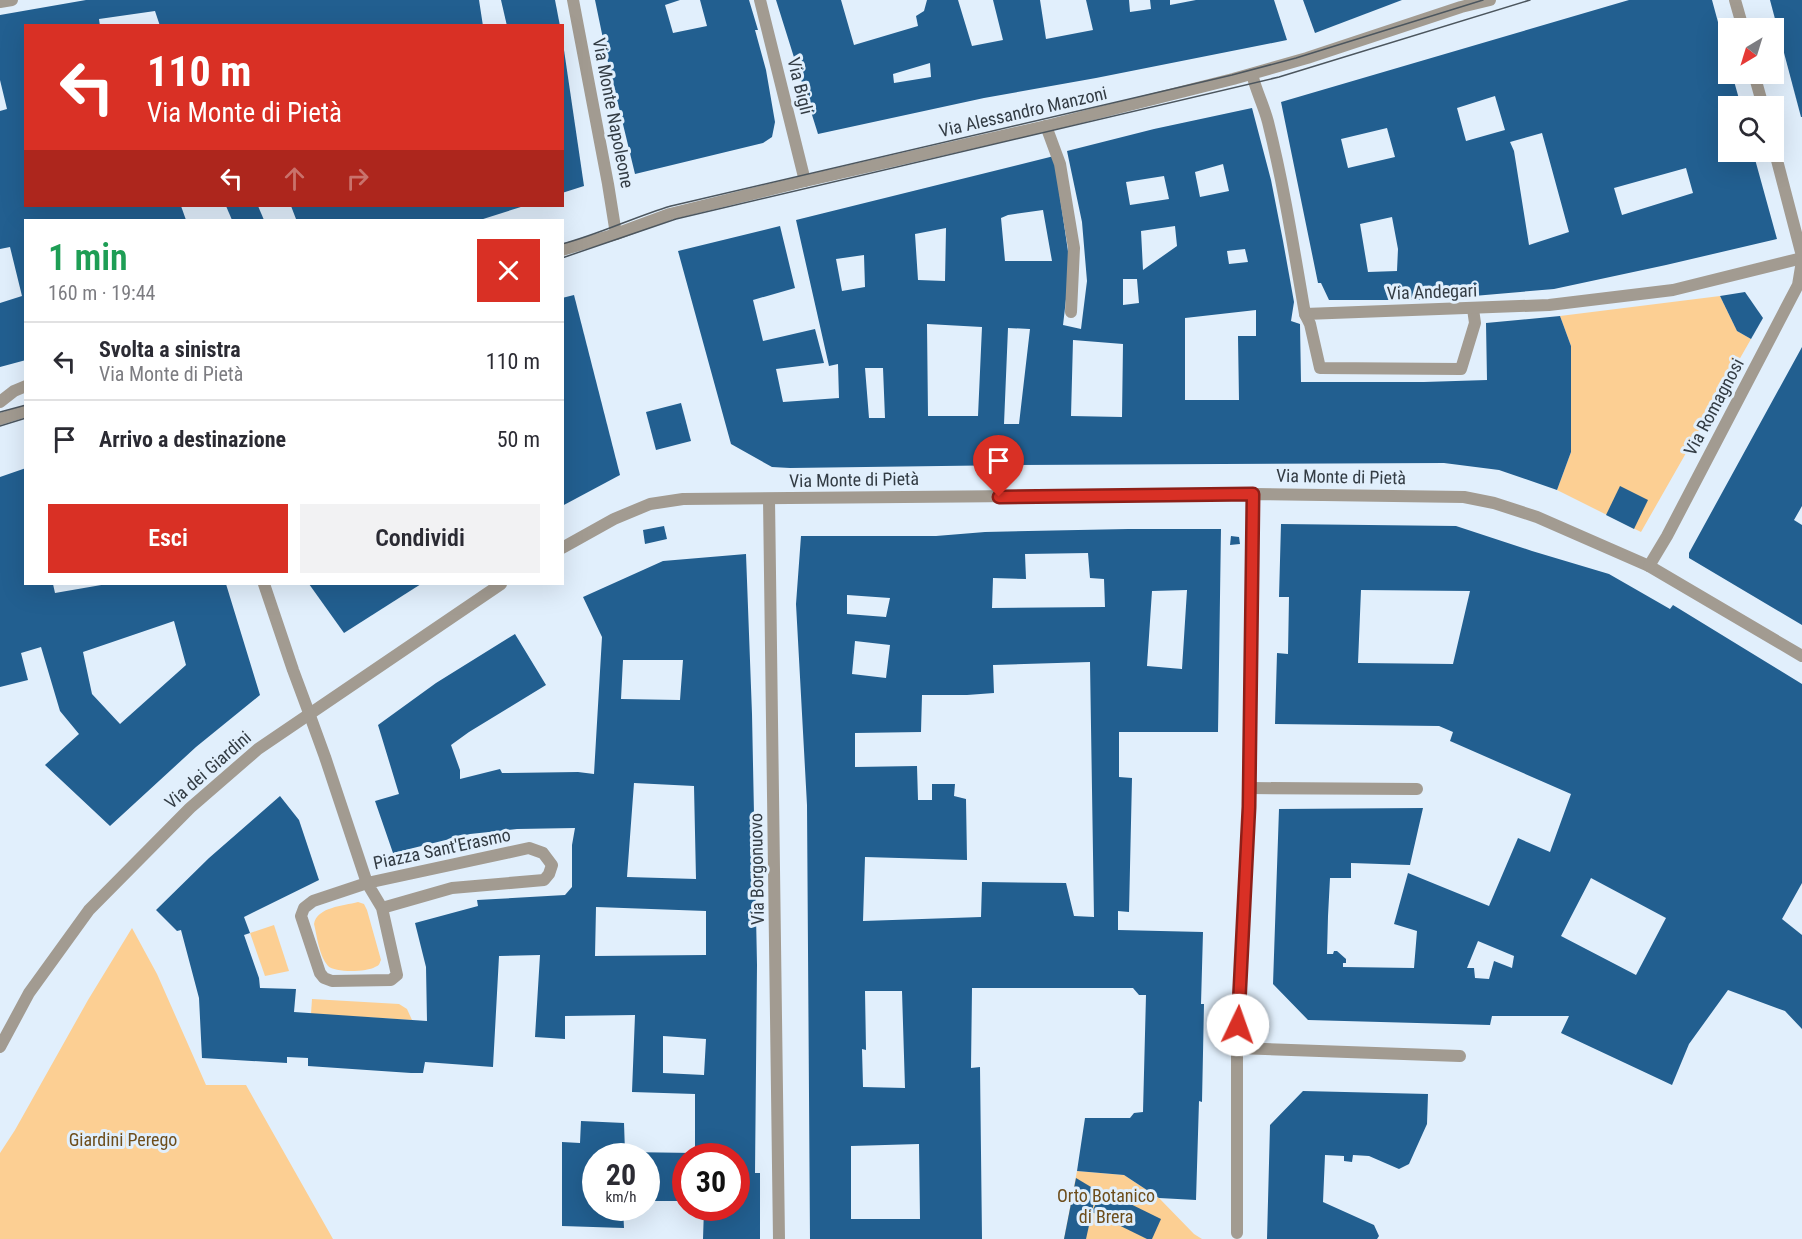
<!DOCTYPE html>
<html lang="it">
<head>
<meta charset="utf-8">
<style>
  body { margin:0; font-family:"Roboto Condensed",sans-serif; background:#f2f2f3; color:#2b2b33; height:100vh; display:flex; flex-direction:column; font-size:22px; white-space:nowrap }
  * { box-sizing:border-box; margin:0 }
  p { font-size:20px; color:#7c7c81 }
  .icon { flex:none; width:33px; height:33px; fill:none; stroke:currentColor; stroke-width:2; stroke-linecap:round; stroke-linejoin:round }
  .map { position:relative; flex:1; overflow:hidden }
  .panel { position:absolute; left:24px; top:219px; width:540px; height:366px; display:flex; flex-direction:column; background:#fff; border-radius:0px; box-shadow:0 6px 24px #0002 }
  .panel>* { flex:none }
  .banner { position:absolute; left:24px; top:24px; width:540px; height:183px; border-radius:0px; box-shadow:0 6px 24px #0002; background:#d93025; color:#fff; overflow:hidden }
  .needle { width:39px; rotate:218deg }
  .fabs { position:absolute; left:1718px; top:18px; display:grid; gap:12px }
  .fabs a { display:grid; place-items:center; width:66px; height:66px; border-radius:0px; background:#fff; box-shadow:0 6px 24px #0002; font-size:30px }
  .speed { position:absolute; left:582px; top:1143px; display:flex; gap:12px; font-size:30px; font-weight:700; text-align:center }
  .speed>* { display:grid; place-content:center; width:78px; height:78px; border-radius:50%; background:#fff; box-shadow:0 6px 24px #0002; line-height:1 }
  .speed small { font-size:15px; font-weight:400 }
  .speed .limit { border:9px solid #d22; background:#fff; color:#111 }
  .pin { position:absolute; display:grid; place-items:center; width:51px; height:51px; color:#fff; margin:-62px -26px; border-radius:50% 50% 50% 0; rotate:-45deg; box-shadow:0 0 6px #0007 }
  .pin .icon { rotate:45deg }
  .me { position:absolute; width:66px; margin:-33px; rotate:3deg; stroke-linejoin:round; filter:drop-shadow(0 0 4px #0008) }
  .turn { display:flex; align-items:center; gap:21px; height:126px; padding:0 24px; font-size:27px }
  .turn .icon { width:78px; height:78px; stroke-width:2.5 }
  .turn b { display:block; font-size:42px; line-height:51px }
  .lanes { display:flex; align-items:center; height:57px; padding:0 24px; background:#0003; justify-content:center; gap:30px; direction:ltr }
  .lanes .off { opacity:.35 }
  .round { display:grid; place-items:center; flex:none; width:63px; height:63px; border-radius:0px; background:#f2f2f3 }
  .overview { display:flex; align-items:center; justify-content:space-between; height:102px; padding:0 24px }
  h1 { font-size:36px; font-weight:600; line-height:45px; color:#1e9e55 }
  .primary-button { display:flex; gap:12px; margin-top:auto; padding:12px 24px }
  .primary-button a { flex:1; height:69px; border-radius:0px; background:#d93025; color:#fff; font-size:24px; font-weight:600; line-height:69px; text-align:center }
  .primary-button a+a { background:#f2f2f3; color:#2b2b33 }
  ul { padding:0; list-style:none }
  li { display:flex; align-items:center; gap:18px; height:78px; padding:0 24px; border-top:2px solid #e1e1e2 }
  li div { flex:1 }
  li b { display:block; font-size:22px }
  li em { font-style:normal }
  .map>svg:first-child { display:block }
  .green { fill:#fccf93 }
  .building { fill:#225f90; fill-rule:evenodd }
  .lines { fill:none; stroke-linecap:round; stroke-linejoin:round }
  .lane { stroke:#a29b91; stroke-width:12 }
  .street { stroke:#a29b91; stroke-width:12 }
  .tram { stroke:#4c565e; stroke-width:1.5 }
  .route-casing { stroke:#8d1f18; stroke-width:15 }
  .route { stroke:#d93025; stroke-width:10 }
  .labels { text-anchor:middle; stroke-width:6; stroke-linejoin:round; paint-order:stroke }
  .street-label { font-size:18px; fill:#333c44; stroke:#e1effc }
  .park-label { font-size:18px; fill:#6d4d1b; stroke:#e1effc }
</style>
</head>
<body>
<div class="map">
<svg width="1802" height="1239" viewBox="0 0 1802 1239">
  <rect width="100%" height="100%" fill="#e1effc"/>
  <g class="green">
    <path d="M 1720,296 L 1737,331 L 1751,339 L 1641,532 L 1557,490 L 1571,452 L 1571,346 L 1560,316 Z"/>
    <path d="M 358,902 L 364,904 L 367,910 L 381,960 C 379,964 380,965 375,967 C 367,972 335,973 328,966 C 319,956 317,936 314,924 C 317,907 343,906 358,902 Z"/>
    <path d="M 274,925 L 289,971 L 265,976 L 250,933 Z"/>
    <path d="M 132,928 L 157,974 L 206,1085 L 246,1085 L 333,1239 L 0,1239 L 0,1153 L 15,1130 L 88,1000 Z"/>
    <path d="M 312,999 L 399,1004 L 407,1009 L 412,1020 L 311,1014 Z"/>
    <path d="M 1077,1171 L 1124,1175 L 1159,1198 L 1194,1234 L 1202,1239 L 1064,1239 Z"/>
  </g>
  <g class="building">
    <path d="M 86,0 L 479,0 L 483,26 L 160,26 L 155,11 L 99,19 L 100,26 L 26,26 L 26,206 L 181,206 L 186,220 L 26,220 L 26,360 L 0,367 L 0,303 L 22,296 L 10,247 L 0,249 L 0,111 L 7,109 L 0,80 L 0,15 Z"/>
    <path d="M 501,0 L 555,0 L 560,26 L 507,26 Z"/>
    <path d="M 595,0 L 680,0 L 665,5 L 673,33 L 707,26 L 700,0 L 749,0 L 758,30 L 755,30 L 766,70 L 775,122 L 772,137 L 763,143 L 635,174 L 607,58 Z"/>
    <path d="M 776,0 L 841,0 L 854,45 L 918,26 L 916,16 L 924,11 L 927,0 L 958,0 L 972,46 L 1003,40 L 993,0 L 1040,0 L 1046,39 L 1093,30 L 1086,0 L 1129,0 L 1130,12 L 1151,9 L 1150,0 L 1170,0 L 1170,5 L 1196,0 L 1274,0 L 1287,40 L 1096,78 L 984,98 L 818,134 ZM 930,63 L 931,77 L 894,83 L 893,74 Z"/>
    <path d="M 1303,0 L 1402,0 L 1315,33 Z"/>
    <path d="M 1629,0 L 1712,0 L 1728,59 L 1728,74 L 1732,74 L 1741,106 L 1728,106 L 1728,152 L 1753,152 L 1777,239 L 1666,265 L 1554,289 L 1427,300 L 1329,300 L 1321,283 L 1318,283 L 1281,102 ZM 1495,96 L 1505,130 L 1466,141 L 1457,108 ZM 1387,128 L 1395,157 L 1348,168 L 1341,139 ZM 1542,133 L 1569,232 L 1529,245 L 1514,151 L 1510,142 ZM 1686,168 L 1693,193 L 1622,215 L 1614,188 ZM 1392,217 L 1398,249 L 1397,271 L 1368,272 L 1360,224 Z"/>
    <path d="M 1770,0 L 1802,0 L 1802,117 L 1801,117 Z"/>
    <path d="M 562,50 L 564,50 L 584,186 L 562,193 Z"/>
    <path d="M 1252,108 L 1271,180 L 1283,241 L 1294,302 L 1291,321 L 1300,324 L 1301,382 L 1424,382 L 1487,380 L 1486,323 L 1560,316 L 1571,346 L 1571,452 L 1557,490 L 1499,470 L 1444,463 L 1017,465 L 790,468 L 772,467 L 731,444 L 678,251 L 780,226 L 795,288 L 753,300 L 763,341 L 815,329 L 824,363 L 776,369 L 783,402 L 839,398 L 838,364 L 829,366 L 796,220 L 1054,156 L 1070,265 L 1063,325 L 1081,329 L 1087,281 L 1082,222 L 1067,151 L 1154,129 ZM 1223,164 L 1229,191 L 1200,197 L 1195,172 ZM 1164,176 L 1169,199 L 1130,205 L 1126,182 ZM 1043,210 L 1052,261 L 1005,261 L 1001,218 L 1008,215 ZM 1175,226 L 1177,246 L 1143,270 L 1141,231 ZM 946,228 L 945,281 L 918,280 L 915,234 ZM 1245,249 L 1248,262 L 1229,264 L 1227,251 ZM 864,255 L 865,287 L 842,291 L 836,259 ZM 1123,279 L 1137,279 L 1139,303 L 1123,305 ZM 1256,310 L 1256,336 L 1238,336 L 1239,400 L 1185,400 L 1185,318 ZM 927,324 L 982,327 L 978,416 L 928,416 ZM 1008,328 L 1030,329 L 1019,424 L 1004,424 ZM 1073,340 L 1123,344 L 1122,417 L 1071,416 ZM 865,368 L 883,368 L 885,418 L 869,418 Z"/>
    <path d="M 226,206 L 258,206 L 264,220 L 232,220 Z"/>
    <path d="M 291,206 L 524,206 L 480,220 L 291,220 L 296,219 Z"/>
    <path d="M 1745,292 L 1763,318 L 1751,339 L 1737,331 L 1720,296 Z"/>
    <path d="M 574,295 L 620,475 L 562,506 L 562,298 Z"/>
    <path d="M 1802,347 L 1802,506 L 1794,520 L 1802,525 L 1802,625 L 1689,558 L 1689,553 Z"/>
    <path d="M 681,403 L 691,441 L 656,450 L 646,412 Z"/>
    <path d="M 26,468 L 26,584 L 53,584 L 55,593 L 107,584 L 226,584 L 260,695 L 196,747 L 110,826 L 45,765 L 79,734 L 60,711 L 41,647 L 21,653 L 28,680 L 0,687 L 0,477 ZM 174,621 L 186,665 L 120,724 L 92,694 L 83,652 Z"/>
    <path d="M 1620,486 L 1648,500 L 1634,529 L 1606,515 Z"/>
    <path d="M 1281,524 L 1456,526 L 1532,551 L 1609,574 L 1670,609 L 1673,605 L 1802,684 L 1802,883 L 1782,919 L 1802,935 L 1802,1029 L 1785,1011 L 1728,990 L 1689,1044 L 1672,1085 L 1561,1033 L 1569,1016 L 1492,1016 L 1490,1025 L 1308,1020 L 1273,984 L 1279,809 L 1423,808 L 1410,865 L 1351,863 L 1351,878 L 1330,878 L 1328,916 L 1327,954 L 1333,954 L 1334,951 L 1337,951 L 1346,959 L 1346,963 L 1343,963 L 1343,967 L 1414,968 L 1417,931 L 1394,924 L 1408,873 L 1489,906 L 1518,838 L 1550,852 L 1571,794 L 1450,741 L 1453,732 L 1439,726 L 1275,724 L 1277,653 L 1288,654 L 1289,597 L 1279,597 ZM 1361,590 L 1470,591 L 1453,664 L 1358,663 ZM 1591,878 L 1666,918 L 1636,975 L 1561,936 ZM 1478,941 L 1514,956 L 1512,968 L 1494,961 L 1489,979 L 1475,978 L 1474,968 L 1467,968 Z"/>
    <path d="M 664,526 L 667,539 L 645,544 L 643,530 Z"/>
    <path d="M 1128,529 L 1221,529 L 1218,732 L 1119,732 L 1119,777 L 1132,778 L 1129,912 L 1118,911 L 1118,930 L 1203,932 L 1201,1004 L 1204,1004 L 1202,1102 L 1199,1101 L 1196,1200 L 1159,1198 L 1124,1175 L 1077,1171 L 1085,1118 L 1130,1118 L 1134,1113 L 1143,1112 L 1146,995 L 1139,995 L 1133,988 L 972,988 L 971,1068 L 980,1067 L 982,1239 L 810,1239 L 807,805 L 796,604 L 801,536 L 936,536 L 985,532 ZM 1088,553 L 1090,578 L 1104,579 L 1105,607 L 992,608 L 993,578 L 1026,579 L 1025,554 ZM 1187,590 L 1182,669 L 1147,666 L 1152,591 ZM 847,595 L 890,598 L 886,617 L 847,614 ZM 855,641 L 890,645 L 886,678 L 852,674 ZM 1090,662 L 1094,917 L 1074,916 L 1066,883 L 982,882 L 981,917 L 863,921 L 865,857 L 967,860 L 966,799 L 954,796 L 955,784 L 932,784 L 932,800 L 918,800 L 917,766 L 855,767 L 855,733 L 921,732 L 922,695 L 967,695 L 994,693 L 993,665 ZM 865,991 L 902,991 L 905,1088 L 863,1087 L 862,1049 L 866,1050 ZM 919,1144 L 920,1219 L 851,1219 L 851,1146 Z"/>
    <path d="M 1231,536 L 1239,537 L 1240,544 L 1230,545 Z"/>
    <path d="M 746,554 L 752,714 L 757,965 L 755,1173 L 760,1173 L 760,1239 L 703,1239 L 704,1208 L 736,1208 L 736,1156 L 686,1156 L 686,1201 L 646,1201 L 646,1156 L 596,1156 L 596,1208 L 623,1208 L 624,1228 L 562,1226 L 562,1142 L 580,1143 L 581,1121 L 624,1123 L 625,1152 L 695,1153 L 695,1094 L 632,1092 L 635,1015 L 565,1016 L 565,1039 L 535,1037 L 540,955 L 499,956 L 493,1067 L 425,1062 L 423,1073 L 411,1073 L 308,1066 L 308,1058 L 287,1057 L 287,1063 L 202,1058 L 199,998 L 181,930 L 177,931 L 156,910 L 209,858 L 280,796 L 299,820 L 319,880 L 244,917 L 250,933 L 244,935 L 259,978 L 260,988 L 296,989 L 294,1012 L 427,1021 L 426,967 L 415,923 L 478,906 L 477,900 L 565,895 L 572,887 L 572,845 L 575,828 L 517,829 L 470,834 L 393,853 L 375,801 L 399,794 L 378,725 L 436,683 L 515,634 L 546,685 L 469,732 L 451,745 L 460,770 L 460,779 L 500,769 L 502,773 L 578,772 L 594,774 L 602,637 L 583,597 L 663,561 ZM 623,660 L 683,660 L 680,700 L 621,699 ZM 634,783 L 694,786 L 696,879 L 627,877 ZM 596,907 L 706,911 L 706,955 L 595,956 ZM 663,1036 L 706,1039 L 704,1075 L 663,1073 Z"/>
    <path d="M 309,584 L 421,584 L 344,633 Z"/>
    <path d="M 1303,1091 L 1428,1094 L 1427,1124 L 1409,1164 L 1399,1169 L 1369,1156 L 1353,1155 L 1352,1162 L 1344,1161 L 1344,1156 L 1325,1155 L 1323,1202 L 1374,1225 L 1379,1236 L 1377,1239 L 1267,1239 L 1270,1125 Z"/>
    <path d="M 1076,1178 L 1096,1190 L 1092,1212 L 1086,1239 L 1064,1239 Z"/>
    <path d="M 1102,1190 L 1161,1219 L 1152,1239 L 1147,1239 L 1092,1212 Z"/>
  </g>
  <g class="lines">
    <g class="lane">
      <path d="M 1046,126 L 1060,164 L 1074,248 L 1071,312"/>
      <path d="M 1305,314 L 1310,324 L 1320,368 L 1461,369 L 1475,323 L 1473,309"/>
      <path d="M 309,713 L 325,757 L 367,883 L 382,908 L 397,975 L 391,980 L 332,981 L 324,978 L 320,973 L 301,916 L 304,908 L 313,901 L 367,883 L 529,848 L 543,853 L 552,865 L 549,874 L 544,880 L 452,888 L 382,908"/>
      <path d="M 1249,788 L 1417,789"/>
      <path d="M 1237,1048 L 1460,1056"/>
    </g>
    <g class="street">
      <path d="M 573,0 L 608,184 L 616,234"/>
      <path d="M 760,0 L 805,181"/>
      <path d="M 1735,0 L 1743,28"/>
      <path d="M 0,2 L 12,0"/>
      <path d="M 1252,74 C 1256,91 1264,106 1268,122 C 1284,186 1294,250 1305,314 L 1549,305 L 1673,290 L 1802,258"/>
      <path d="M 1754,74 L 1763,106"/>
      <path d="M 1773,145 L 1802,256"/>
      <path d="M 562,250 L 616,234 L 670,214 L 805,181 L 1046,126 L 1233,79 L 1307,58 L 1461,7 L 1490,0"/>
      <path d="M 0,402 L 14,391 L 26,386"/>
      <path d="M 0,419 L 26,411"/>
      <path d="M 769,499 L 779,1239"/>
      <path d="M 562,548 L 614,519 L 650,504 L 683,499 L 1253,494 L 1464,497 L 1494,503 L 1537,517 L 1649,566 L 1802,656"/>
      <path d="M 1649,566 L 1667,536 L 1798,285 L 1802,261"/>
      <path d="M 264,584 L 293,670 L 309,713"/>
      <path d="M 0,1047 L 29,993 L 89,910 L 190,808 L 258,749 L 501,584"/>
      <path d="M 1237,1233 L 1237,1048 L 1249,807 L 1253,494"/>
    </g>
    <g class="tram">
      <path d="M 562,244 C 600,234 634,217 671,206 L 1232,75 L 1296,58 L 1483,0"/>
      <path d="M 562,258 L 676,219 L 1279,77 L 1530,0"/>
      <path d="M 0,412 L 26,405"/>
      <path d="M 0,426 L 26,418"/>
    </g>
  </g>
  <g class="lines">
    <defs>
      <path id="route" d="M 999,497 L 1253,494 L 1249,807 L 1238,1025"/>
    </defs>
    <use href="#route" class="route-casing"/>
    <use href="#route" class="route"/>
  </g>
  <g class="labels">
    <g class="street-label">
      <text transform="translate(800 86) rotate(76)" y="6">Via Bigli</text>
      <text transform="translate(1023 112) rotate(-13)" y="6">Via Alessandro Manzoni</text>
      <text transform="translate(613 113) rotate(79)" y="6">Via Monte Napoleone</text>
      <text transform="translate(1432 292) rotate(-2)" y="6">Via Andegari</text>
      <text transform="translate(1714 407) rotate(-62)" y="6">Via Romagnosi</text>
      <text transform="translate(1341 477) rotate(1)" y="6">Via Monte di Pietà</text>
      <text transform="translate(854 480) rotate(-1)" y="6">Via Monte di Pietà</text>
      <text transform="translate(208 770) rotate(-41)" y="6">Via dei Giardini</text>
      <text transform="translate(442 849) rotate(-12)" y="6">Piazza Sant'Erasmo</text>
      <text transform="translate(757 869) rotate(-91)" y="6">Via Borgonuovo</text>
    </g>
    <g class="park-label">
      <text x="123" y="1146">Giardini Perego</text>
      <text x="1106" y="1202">Orto Botanico<tspan x="1106" dy="21">di Brera</tspan></text>
    </g>
  </g>
</svg>
<div class="fabs">
<a><svg class="needle" viewBox="-14 -14 28 28"><path d="M0-13l5 13h-10z" fill="#e53935"/><path d="M0 13l5-13h-10z" fill="#7c7c81"/></svg></a>
<a><svg class="icon" aria-label="search" viewBox="0 0 24 24"><circle cx="10" cy="10" r="6"/><path d="M15 15l6 6"/></svg></a>
</div>
<div class="speed"><div>20<small>km/h</small></div><div class="limit">30</div></div>
<div class="pin" style="left:999px;top:497px;background:#d93025"><svg class="icon" aria-label="arrive" viewBox="0 0 24 24"><path d="M6 21V4h12l-3 4 3 4H6"/></svg></div>
<svg class="me" style="left:1238px;top:1025px" viewBox="-20 -20 40 40"><circle r="19" fill="#fff"/><path d="M0-13L10 11 0 6-10 11z" fill="#d93025"/></svg>
<div class="banner">
<div class="turn"><svg class="icon" aria-label="left" viewBox="0 0 24 24"><path d="M17 20v-9H6M10 6l-5 5 5 5"/></svg><div><b>110 m</b>Via Monte di Pietà</div></div>
<div class="lanes"><svg class="icon" aria-label="left" viewBox="0 0 24 24"><path d="M17 20v-9H6M10 6l-5 5 5 5"/></svg><svg class="icon off" aria-label="ahead" viewBox="0 0 24 24"><path d="M12 20V5M6 11l6-6 6 6"/></svg><svg class="icon off" aria-label="right" viewBox="0 0 24 24"><path d="M7 20v-9h11M14 6l5 5-5 5"/></svg></div>
</div>
<section class="panel">
<div class="overview"><div><h1>1 min</h1><p>160 m · 19:44</p></div><a class="round" style="background:#d93025;color:#fff"><svg class="icon" aria-label="close" viewBox="0 0 24 24"><path d="M6 6l12 12M18 6L6 18"/></svg></a></div>
<ul>
<li><svg class="icon" aria-label="left" viewBox="0 0 24 24"><path d="M17 20v-9H6M10 6l-5 5 5 5"/></svg><div><b>Svolta a sinistra</b><p>Via Monte di Pietà</p></div><em>110 m</em></li>
<li><svg class="icon" aria-label="arrive" viewBox="0 0 24 24"><path d="M6 21V4h12l-3 4 3 4H6"/></svg><div><b>Arrivo a destinazione</b></div><em>50 m</em></li>
</ul>
<div class="primary-button"><a>Esci</a><a>Condividi</a></div>
</section>
</div>
</body>
</html>
